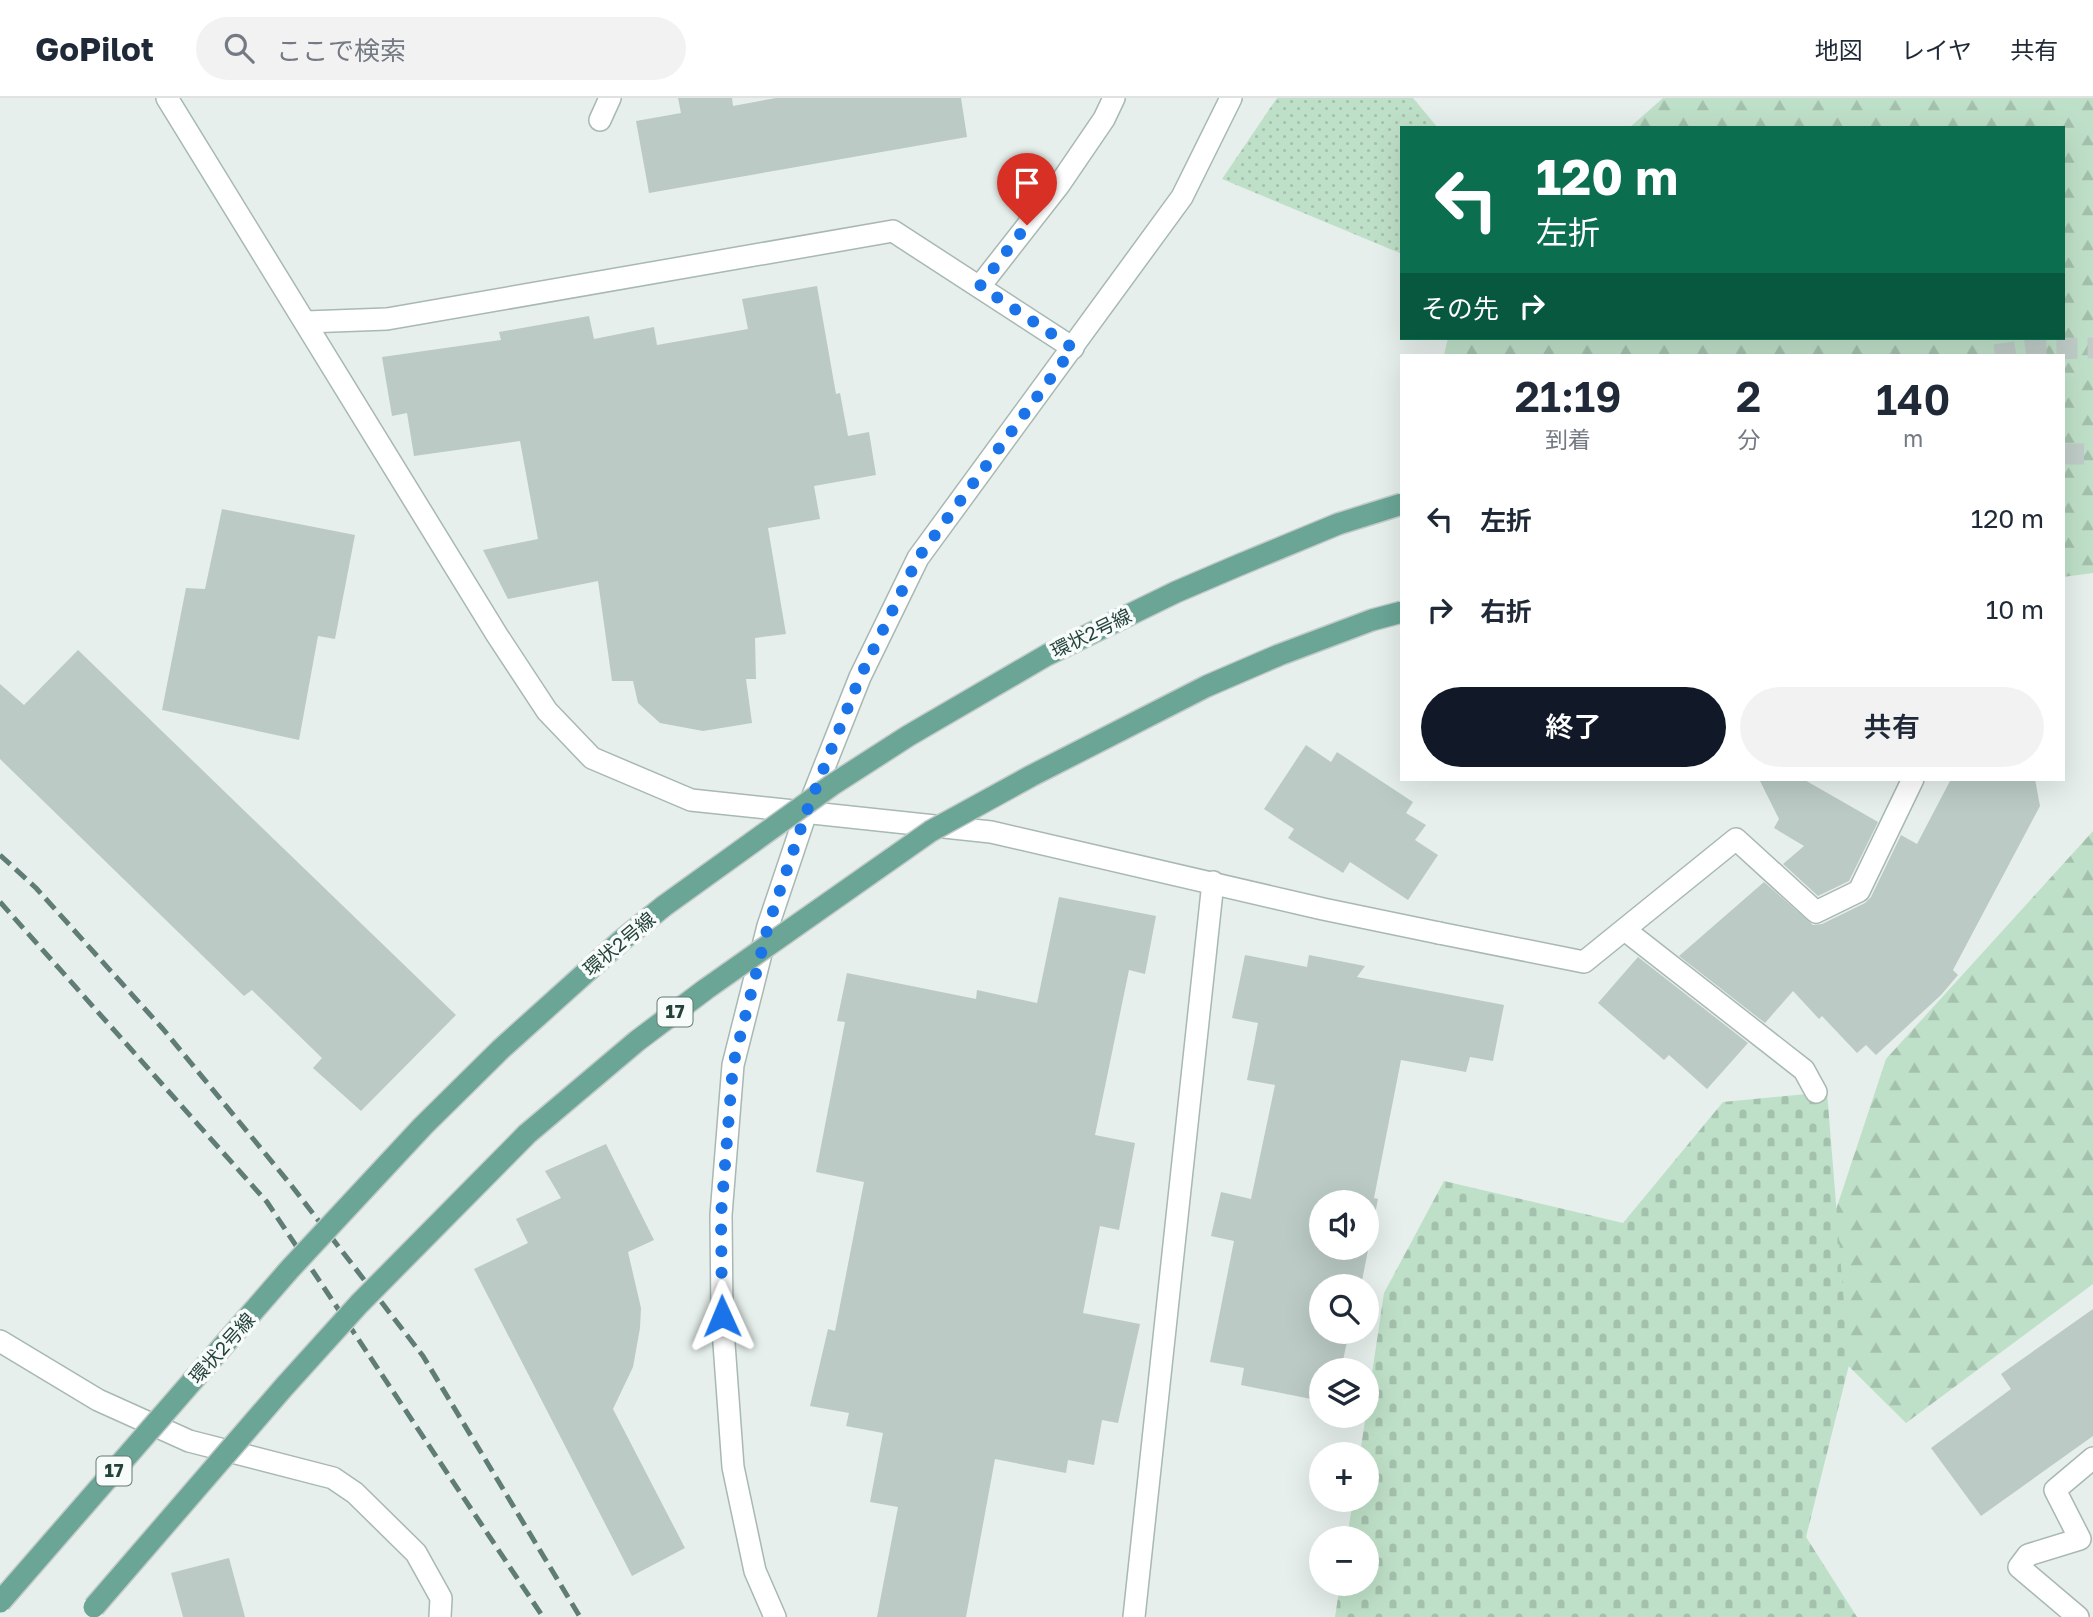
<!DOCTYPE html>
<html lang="ja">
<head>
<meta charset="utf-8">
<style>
  body { margin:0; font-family:"Golos Text","Noto Sans JP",sans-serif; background:#f2f2f3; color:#1f2937; height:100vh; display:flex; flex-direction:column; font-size:26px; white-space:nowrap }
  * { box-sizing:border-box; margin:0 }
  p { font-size:23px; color:#747a83 }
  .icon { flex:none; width:38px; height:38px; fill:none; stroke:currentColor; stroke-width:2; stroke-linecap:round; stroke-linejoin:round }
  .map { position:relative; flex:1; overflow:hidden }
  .details { position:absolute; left:1400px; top:256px; width:665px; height:427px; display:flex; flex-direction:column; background:#fff; border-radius:0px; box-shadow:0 7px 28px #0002 }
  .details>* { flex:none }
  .top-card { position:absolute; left:1400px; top:28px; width:665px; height:214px; border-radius:0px; box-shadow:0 7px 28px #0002; background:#0b6e4f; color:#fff; overflow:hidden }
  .tools { position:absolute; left:1309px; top:1092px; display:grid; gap:14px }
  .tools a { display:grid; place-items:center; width:70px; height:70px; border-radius:50%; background:#fff; box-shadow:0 7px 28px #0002; font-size:35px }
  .pin { position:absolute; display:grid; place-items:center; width:60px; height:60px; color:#fff; margin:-72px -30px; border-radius:50% 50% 50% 0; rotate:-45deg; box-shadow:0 0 7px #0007 }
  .pin .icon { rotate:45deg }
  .me { position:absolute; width:77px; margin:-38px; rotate:359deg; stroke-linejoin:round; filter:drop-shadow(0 0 5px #0008) }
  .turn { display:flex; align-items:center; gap:24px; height:147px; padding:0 21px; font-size:32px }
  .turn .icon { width:91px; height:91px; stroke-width:2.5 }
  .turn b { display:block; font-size:49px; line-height:60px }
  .then { display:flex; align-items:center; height:66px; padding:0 21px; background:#0003; gap:14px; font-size:26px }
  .eta { display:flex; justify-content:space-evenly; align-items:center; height:119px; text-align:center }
  .eta b { font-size:42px; font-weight:600; line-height:49px }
  .action { display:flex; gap:14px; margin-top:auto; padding:14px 21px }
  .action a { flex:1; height:80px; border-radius:42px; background:#111827; color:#fff; font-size:28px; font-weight:600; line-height:80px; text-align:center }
  .action a+a { background:#f2f2f3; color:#1f2937 }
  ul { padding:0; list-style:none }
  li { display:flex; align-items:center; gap:21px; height:91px; padding:0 21px }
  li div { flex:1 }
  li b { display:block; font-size:26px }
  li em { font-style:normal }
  header { display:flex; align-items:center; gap:42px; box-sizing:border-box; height:98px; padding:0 35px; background:#fff; border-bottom:2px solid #e0e1e3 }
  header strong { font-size:33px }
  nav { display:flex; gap:38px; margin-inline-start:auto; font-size:24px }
  .search { width:490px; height:63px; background:#f2f2f3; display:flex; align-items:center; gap:18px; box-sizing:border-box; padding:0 24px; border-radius:38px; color:#747a83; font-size:26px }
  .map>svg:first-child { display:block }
  .forest { fill:url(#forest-firs) }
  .cemetery { fill:url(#cemetery-stones) }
  .park { fill:url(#park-dots) }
  .building { fill:#bbcac4; fill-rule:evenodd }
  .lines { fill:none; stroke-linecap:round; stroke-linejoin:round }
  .primary-tunnel { stroke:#bfccc8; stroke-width:21; stroke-dasharray:21 10; stroke-linecap:butt }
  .service-casing { stroke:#a8b8b2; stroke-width:24 }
  .minor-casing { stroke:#a8b8b2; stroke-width:24 }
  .tertiary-casing { stroke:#a8b8b2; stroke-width:24 }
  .service { stroke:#fff; stroke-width:21 }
  .minor { stroke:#fff; stroke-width:21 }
  .tertiary { stroke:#fff; stroke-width:21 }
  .rail { stroke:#5f7d75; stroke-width:5; stroke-dasharray:14 7; stroke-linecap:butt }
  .primary-bridge-casing { stroke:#c2cac8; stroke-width:24; stroke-linecap:butt }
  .primary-bridge { stroke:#6aa596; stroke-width:21 }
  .route { stroke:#1a73e8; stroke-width:12; stroke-dasharray:0 21.6 }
  .labels { text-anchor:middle; stroke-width:7; stroke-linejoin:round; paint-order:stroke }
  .shield { fill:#f7fbf9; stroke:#637a73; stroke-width:2 }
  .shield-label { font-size:18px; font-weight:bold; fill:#24423a }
  .street-label { font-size:19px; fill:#24423a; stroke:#f7fbf9 }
</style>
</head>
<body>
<header>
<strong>GoPilot</strong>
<div class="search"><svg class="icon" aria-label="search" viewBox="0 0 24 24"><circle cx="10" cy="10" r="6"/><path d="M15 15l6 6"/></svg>ここで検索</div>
<nav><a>地図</a><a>レイヤ</a><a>共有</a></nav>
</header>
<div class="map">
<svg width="2093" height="1519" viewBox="0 0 2093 1519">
  <defs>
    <pattern id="forest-firs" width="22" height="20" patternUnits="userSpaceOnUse" patternTransform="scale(1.75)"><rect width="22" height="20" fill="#bfe0c8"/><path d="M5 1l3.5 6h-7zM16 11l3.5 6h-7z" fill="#a4c1ad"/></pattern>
    <pattern id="cemetery-stones" width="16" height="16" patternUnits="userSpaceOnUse" patternTransform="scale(1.75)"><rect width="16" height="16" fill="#bfe0c8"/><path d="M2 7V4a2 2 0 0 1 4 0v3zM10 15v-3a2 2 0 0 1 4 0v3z" fill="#a4c1ad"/></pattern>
    <pattern id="park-dots" width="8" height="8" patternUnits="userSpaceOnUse" patternTransform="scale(1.75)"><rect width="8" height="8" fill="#bfe0c8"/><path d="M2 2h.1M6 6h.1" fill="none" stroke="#a4c1ad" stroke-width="1.8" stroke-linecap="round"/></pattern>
  </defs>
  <rect width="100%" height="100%" fill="#e6efeb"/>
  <g class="forest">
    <path d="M 1663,0 L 2093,0 L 2093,475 L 2063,479 L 2063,257 L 1444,257 L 1448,240 L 2063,240 L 2063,30 L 1629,30 Z"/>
    <path d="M 2093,733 L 2093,1186 L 1906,1325 L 1800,1220 L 1886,961 Z"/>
  </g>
  <path class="cemetery" d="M 1827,994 L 1849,1267 L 1806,1439 L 1857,1519 L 1335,1519 L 1340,1486 L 1367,1486 L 1367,1440 L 1347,1440 L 1353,1402 L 1367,1402 L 1367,1356 L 1360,1356 L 1384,1195 L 1444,1083 L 1623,1125 L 1723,1004 Z"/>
  <path class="park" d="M 1277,0 L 1413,0 L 1438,30 L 1402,30 L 1402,156 L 1222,81 Z"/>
  <g class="building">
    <path d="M 678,0 L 732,0 L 733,8 L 776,0 L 961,0 L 967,39 L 649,95 L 636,23 L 681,15 Z"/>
    <path d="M 817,188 L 836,296 L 840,295 L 848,338 L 869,334 L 876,377 L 814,388 L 820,421 L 768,430 L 786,536 L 755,540 L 756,581 L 746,581 L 752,625 L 703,633 L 660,625 L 638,605 L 633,583 L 612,583 L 598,483 L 508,501 L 483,452 L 538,441 L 520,343 L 414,358 L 407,315 L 392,318 L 382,259 L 501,242 L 499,234 L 589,218 L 594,241 L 654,229 L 657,247 L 748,231 L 742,201 Z"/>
    <path d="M 222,411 L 355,437 L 335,541 L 318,538 L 299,642 L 162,612 L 186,490 L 205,491 Z"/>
    <path d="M 78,552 L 456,917 L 361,1013 L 313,970 L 322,960 L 252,892 L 244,898 L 0,661 L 0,586 L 24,607 Z"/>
    <path d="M 1306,647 L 1331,664 L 1337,654 L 1413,704 L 1406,715 L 1426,727 L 1415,742 L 1438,757 L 1408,802 L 1350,764 L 1343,775 L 1288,740 L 1294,731 L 1264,711 Z"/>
    <path d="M 1759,681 L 1803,681 L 1878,724 L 1849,783 L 1818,798 L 1783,766 L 1804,748 L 1774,730 L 1779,721 Z"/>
    <path d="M 1951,681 L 2035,681 L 2040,708 L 1953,872 L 1958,877 L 1941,897 L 1876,957 L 1866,947 L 1857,955 L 1822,918 L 1819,921 L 1793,893 L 1765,925 L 1679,858 L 1764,784 L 1813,827 L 1822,826 L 1865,805 L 1871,799 L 1901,737 L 1917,746 Z"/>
    <path d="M 1059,799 L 1156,818 L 1145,876 L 1129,872 L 1095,1037 L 1135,1045 L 1119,1132 L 1100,1128 L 1083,1215 L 1140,1226 L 1118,1325 L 1102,1322 L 1094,1367 L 1068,1362 L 1066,1375 L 995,1361 L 966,1519 L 877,1519 L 898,1409 L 870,1404 L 883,1335 L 846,1328 L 849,1315 L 810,1308 L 828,1231 L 835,1233 L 864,1084 L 816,1074 L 845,924 L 837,923 L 847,875 L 976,901 L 977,892 L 1037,905 Z"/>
    <path d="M 1245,857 L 1307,869 L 1309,857 L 1365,868 L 1357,879 L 1504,907 L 1493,963 L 1470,959 L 1466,974 L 1401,962 L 1374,1100 L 1378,1101 L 1361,1188 L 1321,1188 L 1321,1234 L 1349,1234 L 1341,1272 L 1321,1272 L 1321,1303 L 1241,1287 L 1244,1270 L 1210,1264 L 1234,1143 L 1211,1138 L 1221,1094 L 1251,1101 L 1275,987 L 1247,982 L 1258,925 L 1232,920 ZM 1321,1104 L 1367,1104 L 1367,1150 L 1321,1150 Z"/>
    <path d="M 1638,859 L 1748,945 L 1707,991 L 1669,957 L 1664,962 L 1598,905 Z"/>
    <path d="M 606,1046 L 654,1142 L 628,1154 L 641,1210 L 640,1230 L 633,1269 L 613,1311 L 685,1450 L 632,1478 L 474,1171 L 528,1145 L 516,1121 L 561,1100 L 545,1073 Z"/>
    <path d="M 2093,1211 L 2093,1338 L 1981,1418 L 1931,1350 L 2011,1291 L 2001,1276 Z"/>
    <path d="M 229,1460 L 245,1519 L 183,1519 L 171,1475 Z"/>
  </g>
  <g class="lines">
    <g class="primary-tunnel">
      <path d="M 1995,257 L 2035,251 L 2093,250"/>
      <path d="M 2063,356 L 2093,356"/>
    </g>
    <defs>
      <g id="service">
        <path d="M 600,22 L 610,0"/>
        <path d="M 980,188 L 1059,87 L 1104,21 L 1114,0"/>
        <path d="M 1625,832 L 1804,972 L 1816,994"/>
        <path d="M 1439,835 L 1584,864 L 1736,741 L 1816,814 L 1859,793 L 1913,681"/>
        <path d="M 0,1243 L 98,1302 L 189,1343 L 333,1380 L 355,1395 L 416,1455 L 441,1500 L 440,1519"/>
        <path d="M 2078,1519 L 2019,1469 L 2028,1457 L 2080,1441 L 2055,1392 L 2093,1360"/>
      </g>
      <g id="minor">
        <path d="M 167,0 L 497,537 L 547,613 L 592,660 L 691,702 L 991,734 L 1323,811 L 1439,835"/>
        <path d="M 306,224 L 387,221 L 893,133 L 1073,250"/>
        <path d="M 1134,1519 L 1213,784"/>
      </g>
      <path id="tertiary" d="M 775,1519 L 755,1473 L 733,1369 L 722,1218 L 721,1117 L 733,967 L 768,828 L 806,715 L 860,579 L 918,460 L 1182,99 L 1231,0"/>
    </defs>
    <use href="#service" class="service-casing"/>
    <use href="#minor" class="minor-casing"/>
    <use href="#tertiary" class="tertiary-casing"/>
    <use href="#service" class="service"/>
    <use href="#minor" class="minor"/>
    <use href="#tertiary" class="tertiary"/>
    <g class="rail">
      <path d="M 0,757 L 36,790 L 163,931 L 291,1087 L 423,1258 L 580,1519"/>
      <path d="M 0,804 L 267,1104 L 543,1519"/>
    </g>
    <defs>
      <g id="primary-bridge">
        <path d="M 0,1504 L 289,1172 L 423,1028 L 501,951 L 622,842 L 664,808 L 832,687 L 908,638 L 1047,557 L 1176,494 L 1239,467 L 1338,426 L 1402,406"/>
        <path d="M 94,1509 L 284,1289 L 359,1206 L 527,1036 L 637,943 L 706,891 L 931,733 L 1031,678 L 1207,588 L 1279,557 L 1372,522 L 1402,514"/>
      </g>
    </defs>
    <use href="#primary-bridge" class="primary-bridge-casing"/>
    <use href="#primary-bridge" class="primary-bridge"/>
  </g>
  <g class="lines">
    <path class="route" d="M 722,1218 L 721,1117 L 733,967 L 768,828 L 806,715 L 860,579 L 918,460 L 1073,250 L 980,188 L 1027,127"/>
  </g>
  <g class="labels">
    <g class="shield">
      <rect x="657.5" y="899.5" width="35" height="29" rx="5"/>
      <rect x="96.5" y="1358.5" width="35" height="29" rx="5"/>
    </g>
    <g class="shield-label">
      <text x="675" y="920">17</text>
      <text x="114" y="1379">17</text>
    </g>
    <g class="street-label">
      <text transform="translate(1091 535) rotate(-26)" y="7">環状2号線</text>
      <text transform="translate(619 846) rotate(-40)" y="7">環状2号線</text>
      <text transform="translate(222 1250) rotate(-48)" y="7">環状2号線</text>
    </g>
  </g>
</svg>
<div class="tools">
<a><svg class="icon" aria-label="sound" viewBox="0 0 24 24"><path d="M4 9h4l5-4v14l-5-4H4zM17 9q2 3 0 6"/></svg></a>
<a><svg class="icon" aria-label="search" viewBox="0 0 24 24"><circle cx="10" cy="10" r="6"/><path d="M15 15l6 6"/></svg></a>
<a><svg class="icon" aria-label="layers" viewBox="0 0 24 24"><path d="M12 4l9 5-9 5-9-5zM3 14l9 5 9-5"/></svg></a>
<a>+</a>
<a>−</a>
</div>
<div class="pin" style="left:1027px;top:127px;background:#d93025"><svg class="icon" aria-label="arrive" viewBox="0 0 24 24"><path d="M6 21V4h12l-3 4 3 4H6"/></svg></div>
<svg class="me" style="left:722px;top:1218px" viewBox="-20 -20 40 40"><path d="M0-17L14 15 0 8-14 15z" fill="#1a73e8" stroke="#fff" stroke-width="4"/></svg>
<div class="top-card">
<div class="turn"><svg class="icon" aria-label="left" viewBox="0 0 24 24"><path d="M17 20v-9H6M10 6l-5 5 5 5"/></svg><div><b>120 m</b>左折</div></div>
<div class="then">その先<svg class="icon" aria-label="right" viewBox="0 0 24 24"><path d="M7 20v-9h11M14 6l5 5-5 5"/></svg></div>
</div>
<section class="details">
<div class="eta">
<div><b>21:19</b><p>到着</p></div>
<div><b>2</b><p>分</p></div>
<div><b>140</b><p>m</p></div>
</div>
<ul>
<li><svg class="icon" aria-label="left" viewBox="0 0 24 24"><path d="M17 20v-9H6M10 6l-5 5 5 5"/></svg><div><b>左折</b></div><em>120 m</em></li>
<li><svg class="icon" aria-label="right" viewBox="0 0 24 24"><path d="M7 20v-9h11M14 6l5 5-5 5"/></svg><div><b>右折</b></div><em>10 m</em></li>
</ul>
<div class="action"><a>終了</a><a>共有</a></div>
</section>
</div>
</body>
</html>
